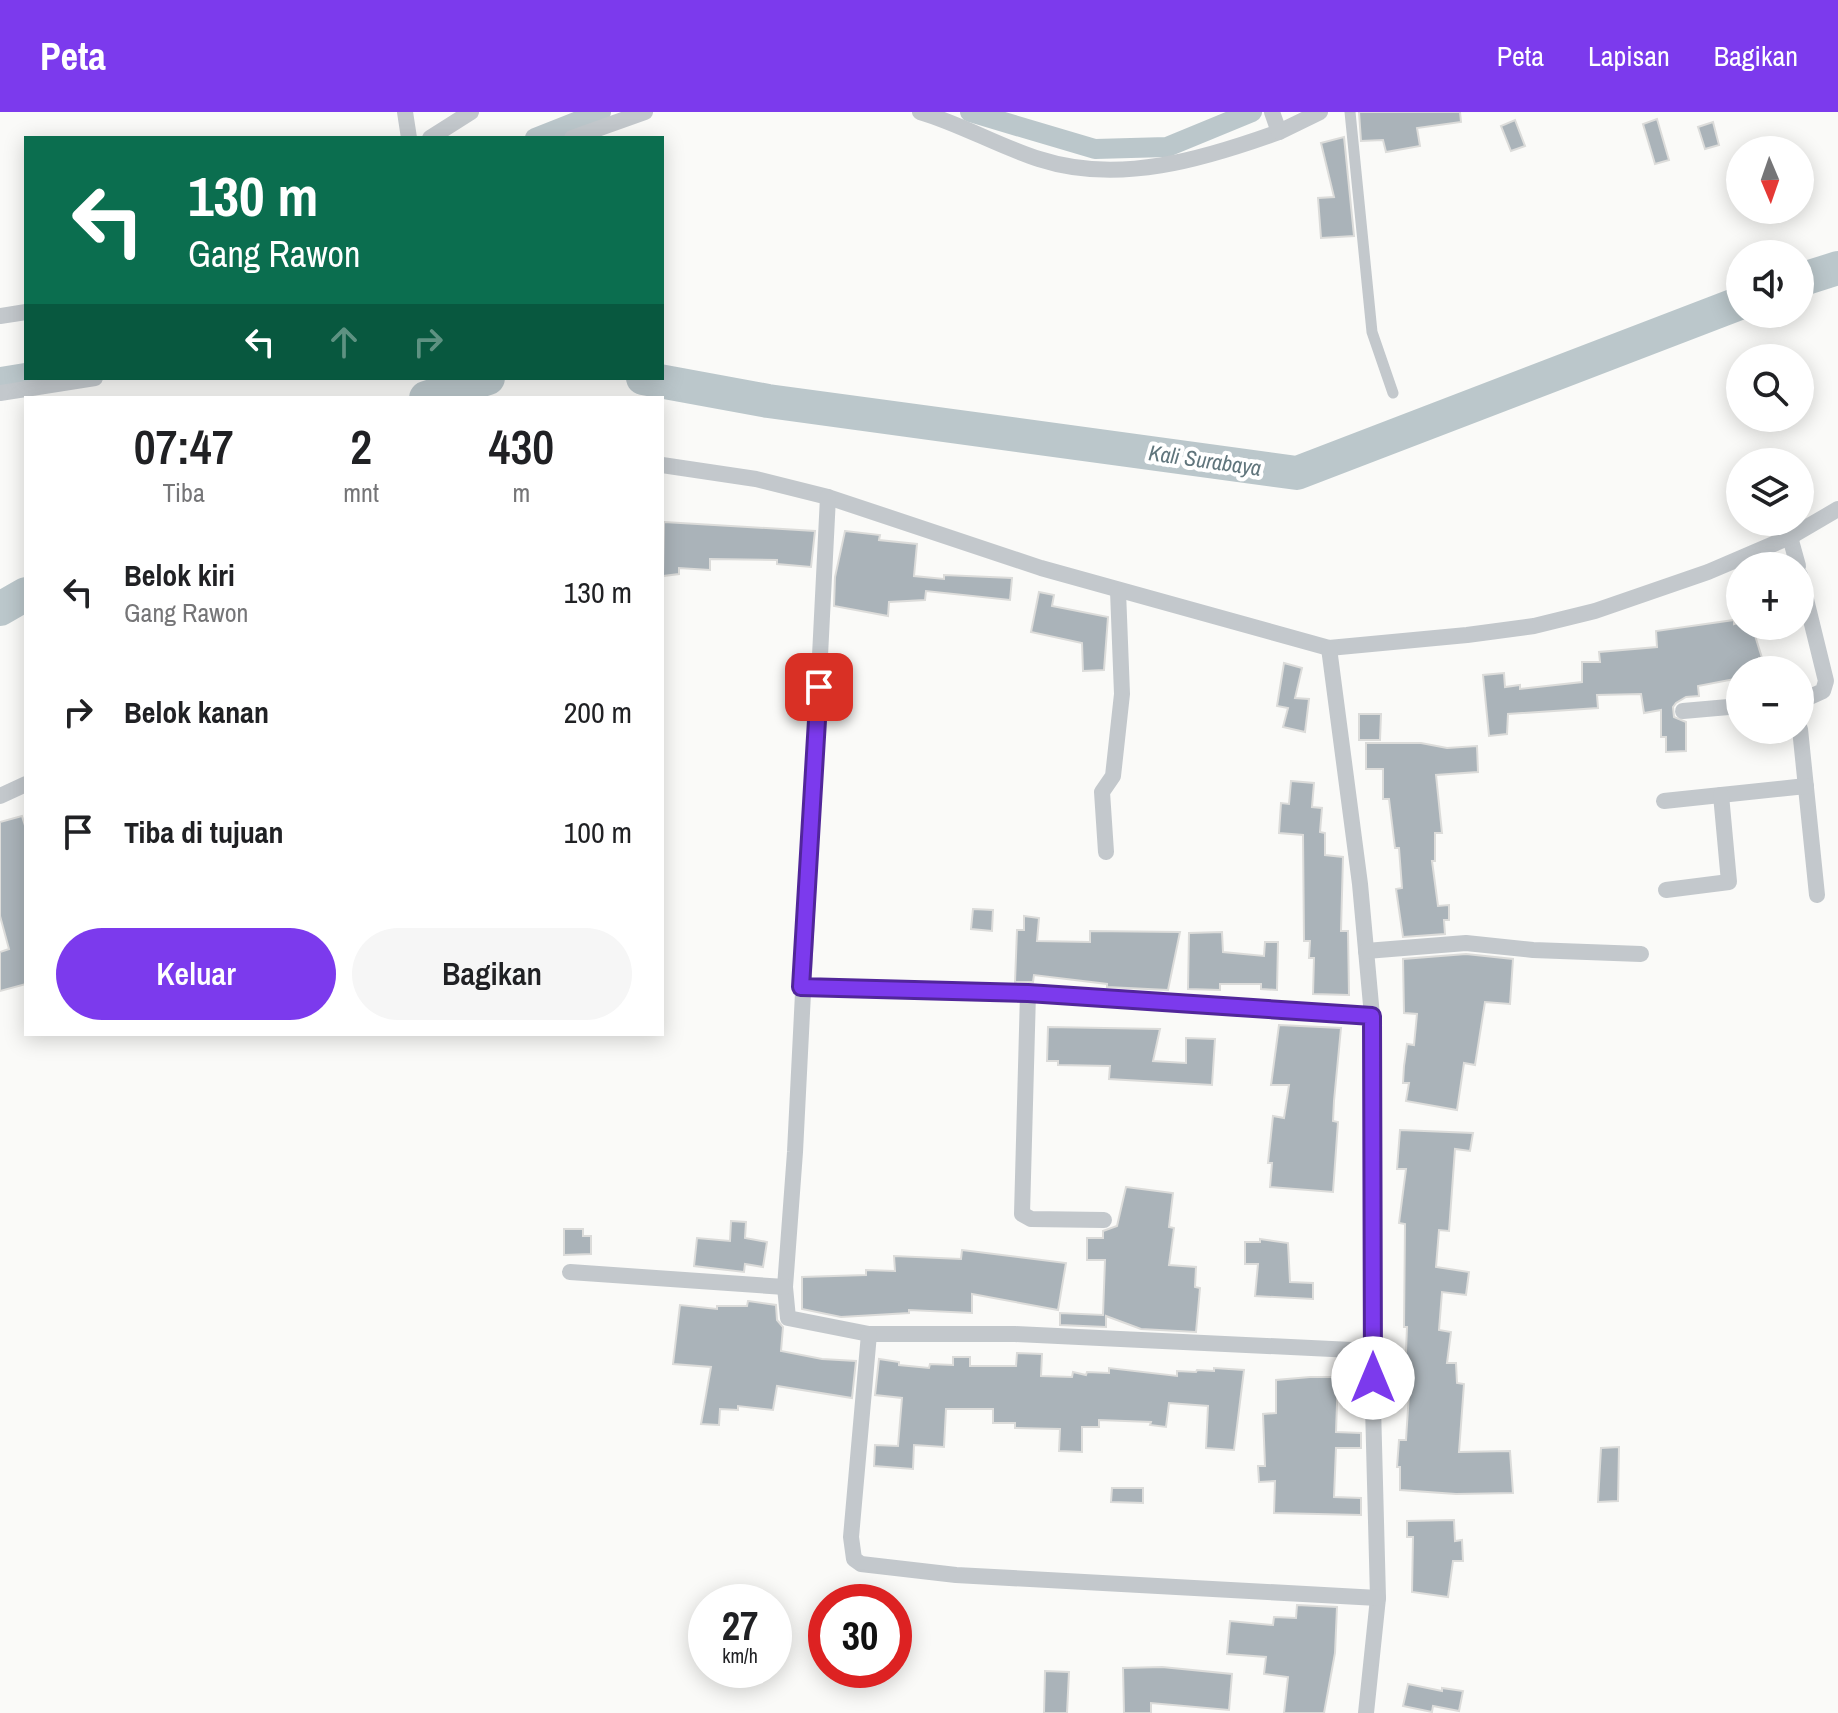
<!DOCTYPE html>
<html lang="id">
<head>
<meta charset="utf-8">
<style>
  body { margin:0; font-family:"Archivo Narrow",sans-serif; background:#f6f6f6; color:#202124; height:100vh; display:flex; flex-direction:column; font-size:30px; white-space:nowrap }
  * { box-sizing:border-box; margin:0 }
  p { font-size:26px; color:#757577 }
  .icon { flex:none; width:44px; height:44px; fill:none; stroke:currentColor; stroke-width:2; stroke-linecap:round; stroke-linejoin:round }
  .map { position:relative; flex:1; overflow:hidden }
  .side { position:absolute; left:24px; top:284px; width:640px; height:640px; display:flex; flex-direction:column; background:#fff; border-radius:0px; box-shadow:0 4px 20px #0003 }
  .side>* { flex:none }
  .hud { position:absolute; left:24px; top:24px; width:640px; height:244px; border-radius:0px; box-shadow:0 4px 20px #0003; background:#0b6e4f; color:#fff; overflow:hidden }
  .needle { width:52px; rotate:178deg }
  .controls { position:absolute; left:1726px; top:24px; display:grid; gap:16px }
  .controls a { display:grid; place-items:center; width:88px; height:88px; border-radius:50%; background:#fff; box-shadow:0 4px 20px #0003; font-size:40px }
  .speed { position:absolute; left:688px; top:1472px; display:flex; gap:16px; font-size:40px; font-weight:700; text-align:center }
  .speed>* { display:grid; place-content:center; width:104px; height:104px; border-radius:50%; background:#fff; box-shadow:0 4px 20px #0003; line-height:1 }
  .speed small { font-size:20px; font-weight:400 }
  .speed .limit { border:12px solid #d22; background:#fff; color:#111 }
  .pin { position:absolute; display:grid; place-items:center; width:68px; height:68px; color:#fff; margin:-34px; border-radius:16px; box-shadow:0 4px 12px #0006 }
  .me { position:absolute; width:88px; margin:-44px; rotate:0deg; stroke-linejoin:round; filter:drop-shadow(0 0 6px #0008) }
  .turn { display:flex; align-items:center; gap:28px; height:168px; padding:0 32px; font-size:36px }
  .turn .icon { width:104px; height:104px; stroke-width:2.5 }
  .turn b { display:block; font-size:56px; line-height:68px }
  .lanes { display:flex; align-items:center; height:76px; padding:0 32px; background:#0003; justify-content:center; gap:40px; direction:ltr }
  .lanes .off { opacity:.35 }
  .eta { display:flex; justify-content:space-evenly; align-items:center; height:136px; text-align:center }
  .eta b { font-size:48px; font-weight:600; line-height:56px }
  .button { display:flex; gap:16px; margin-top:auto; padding:16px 32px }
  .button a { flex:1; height:92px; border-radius:48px; background:#7c3aed; color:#fff; font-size:32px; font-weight:600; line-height:92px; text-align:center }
  .button a+a { background:#f6f6f6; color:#202124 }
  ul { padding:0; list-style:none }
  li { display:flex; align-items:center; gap:24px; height:120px; padding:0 32px }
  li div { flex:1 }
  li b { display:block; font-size:30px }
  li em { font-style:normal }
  header { display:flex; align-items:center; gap:48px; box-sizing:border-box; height:112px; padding:0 40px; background:#7c3aed; color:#fff }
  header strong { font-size:38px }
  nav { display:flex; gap:44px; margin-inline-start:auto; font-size:28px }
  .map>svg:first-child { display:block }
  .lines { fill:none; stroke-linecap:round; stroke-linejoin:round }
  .canal { stroke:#bbc7cb; stroke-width:20 }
  .river { stroke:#bbc7cb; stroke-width:34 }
  .building { fill:#aab3b9; stroke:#dcdcda; stroke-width:2 }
  .pedestrian { stroke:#c3c8cc; stroke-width:11 }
  .minor { stroke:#c3c8cc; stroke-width:16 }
  .route-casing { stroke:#51269a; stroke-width:20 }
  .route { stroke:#7c3aed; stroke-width:14 }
  .labels { text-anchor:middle; stroke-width:8; stroke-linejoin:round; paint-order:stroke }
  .water-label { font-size:22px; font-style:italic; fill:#60757c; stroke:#fff }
</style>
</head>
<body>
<header>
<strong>Peta</strong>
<nav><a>Peta</a><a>Lapisan</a><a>Bagikan</a></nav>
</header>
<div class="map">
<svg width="1838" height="1601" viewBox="0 0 1838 1601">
  <rect width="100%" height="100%" fill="#fafaf8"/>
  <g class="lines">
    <g class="canal">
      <path d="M 970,0 L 1095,37 L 1167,35 L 1252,0"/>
      <path d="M 535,26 L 601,0"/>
      <path d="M 0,265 L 26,261"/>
    </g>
    <g class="river">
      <path d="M 1800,168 L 1838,156"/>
      <path d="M 643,266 L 768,289 L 1297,361 L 1740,191"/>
      <path d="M 426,286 L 488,266"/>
      <path d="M 0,497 L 26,482"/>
    </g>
  </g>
  <g class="building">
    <path d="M 1359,0 L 1460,0 L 1461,10 L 1417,16 L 1420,34 L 1386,40 L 1383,28 L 1361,29 Z"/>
    <path d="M 1657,7 L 1669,48 L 1655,52 L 1643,12 Z"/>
    <path d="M 1515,8 L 1525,34 L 1511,39 L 1501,14 Z"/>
    <path d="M 1713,10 L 1719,33 L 1705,37 L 1698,15 Z"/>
    <path d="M 1344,25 L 1354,124 L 1321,126 L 1318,86 L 1334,85 L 1321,31 Z"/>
    <path d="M 664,410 L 815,419 L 811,455 L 777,452 L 777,448 L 710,447 L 710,458 L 679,456 L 679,462 L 663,464 Z"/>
    <path d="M 845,419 L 880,423 L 879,428 L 917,432 L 914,464 L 944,467 L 944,463 L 1012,466 L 1010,488 L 926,479 L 925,488 L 889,490 L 888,504 L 834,494 L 835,465 Z"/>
    <path d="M 1039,480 L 1054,483 L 1052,494 L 1108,505 L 1104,558 L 1083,559 L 1082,531 L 1031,520 Z"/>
    <path d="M 1734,508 L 1734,512 L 1740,510 L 1740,514 L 1752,514 L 1762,546 L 1759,546 L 1760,558 L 1740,558 L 1740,566 L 1698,574 L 1699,584 L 1686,585 L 1676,591 L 1673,595 L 1674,605 L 1686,610 L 1686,639 L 1666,640 L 1666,625 L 1661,625 L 1661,598 L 1644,601 L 1641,582 L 1597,583 L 1598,596 L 1508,602 L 1507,622 L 1489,624 L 1483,563 L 1504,561 L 1505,575 L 1520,573 L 1520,577 L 1582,570 L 1582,550 L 1600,550 L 1599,540 L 1657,535 L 1656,519 Z"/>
    <path d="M 1284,551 L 1302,556 L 1295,586 L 1309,587 L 1305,620 L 1283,615 L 1288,596 L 1277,594 Z"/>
    <path d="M 1359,602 L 1381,602 L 1380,628 L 1359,628 Z"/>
    <path d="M 1366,631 L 1421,631 L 1447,636 L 1477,634 L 1478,660 L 1436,663 L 1442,721 L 1435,721 L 1435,749 L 1432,749 L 1438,794 L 1449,793 L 1449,808 L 1444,808 L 1445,822 L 1403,825 L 1396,777 L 1402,776 L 1399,736 L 1395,736 L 1389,687 L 1383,687 L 1383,657 L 1366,657 Z"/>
    <path d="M 1291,669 L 1314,671 L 1312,695 L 1322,696 L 1320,720 L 1325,721 L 1325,743 L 1343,745 L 1341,819 L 1348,819 L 1349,883 L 1313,882 L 1314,846 L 1309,846 L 1310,829 L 1304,829 L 1303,723 L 1279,721 L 1281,691 L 1289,692 Z"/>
    <path d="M 22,704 L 26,717 L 26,872 L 0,879 L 0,840 L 9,837 L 0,804 L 0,710 Z"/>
    <path d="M 973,797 L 993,798 L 992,819 L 971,817 Z"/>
    <path d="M 1024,804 L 1039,806 L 1037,829 L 1090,830 L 1090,819 L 1180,820 L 1168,878 L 1107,875 L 1107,872 L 1034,863 L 1033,870 L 1015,870 L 1017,818 L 1024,818 Z"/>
    <path d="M 1222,820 L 1223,840 L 1264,844 L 1265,830 L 1278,830 L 1277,878 L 1261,877 L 1261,872 L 1220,872 L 1220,878 L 1188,877 L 1189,821 Z"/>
    <path d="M 1466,842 L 1513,847 L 1510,892 L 1485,890 L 1475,953 L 1464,951 L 1457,998 L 1406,989 L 1409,971 L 1403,971 L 1404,954 L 1407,932 L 1414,933 L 1417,902 L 1404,901 L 1403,847 Z"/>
    <path d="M 1279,913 L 1341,916 L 1334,989 L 1333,1009 L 1338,1010 L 1333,1080 L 1270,1075 L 1272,1051 L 1268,1051 L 1273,1004 L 1284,1006 L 1289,973 L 1271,973 Z"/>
    <path d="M 1048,915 L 1160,917 L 1153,949 L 1186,951 L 1186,926 L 1215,927 L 1212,973 L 1109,967 L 1110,954 L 1058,953 L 1058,949 L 1047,949 Z"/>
    <path d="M 1400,1018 L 1473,1021 L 1470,1039 L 1455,1037 L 1449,1119 L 1439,1118 L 1436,1155 L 1469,1160 L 1466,1183 L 1442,1180 L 1439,1218 L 1451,1220 L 1447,1251 L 1456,1251 L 1457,1271 L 1464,1272 L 1459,1340 L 1510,1339 L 1513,1381 L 1456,1382 L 1400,1378 L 1400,1355 L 1397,1355 L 1399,1328 L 1406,1328 L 1410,1265 L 1405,1264 L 1407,1215 L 1404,1215 L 1405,1112 L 1399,1111 L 1406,1057 L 1397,1057 Z"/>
    <path d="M 1126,1075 L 1173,1081 L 1169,1115 L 1174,1116 L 1169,1153 L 1196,1155 L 1195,1175 L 1200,1176 L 1196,1220 L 1141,1217 L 1106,1204 L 1106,1215 L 1060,1213 L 1060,1201 L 1103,1203 L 1105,1148 L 1087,1148 L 1087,1126 L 1103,1126 L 1103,1119 L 1117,1114 Z"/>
    <path d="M 731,1109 L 746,1110 L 745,1126 L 767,1130 L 763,1155 L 745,1152 L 744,1160 L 694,1154 L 697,1126 L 730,1129 Z"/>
    <path d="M 564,1117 L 583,1117 L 583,1124 L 591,1124 L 591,1142 L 564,1143 Z"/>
    <path d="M 1260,1127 L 1288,1131 L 1290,1170 L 1313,1171 L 1313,1187 L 1255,1184 L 1258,1152 L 1245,1152 L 1245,1130 L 1260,1130 Z"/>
    <path d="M 962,1138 L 1066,1151 L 1058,1198 L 972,1182 L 972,1201 L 909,1198 L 909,1201 L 841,1205 L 802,1197 L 802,1165 L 866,1163 L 866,1158 L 895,1159 L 894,1144 L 961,1147 Z"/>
    <path d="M 748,1189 L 776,1193 L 777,1208 L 783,1215 L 781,1239 L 822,1247 L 856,1249 L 852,1286 L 777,1274 L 773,1298 L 738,1294 L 738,1298 L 720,1297 L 719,1313 L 701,1312 L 711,1255 L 673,1252 L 680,1193 L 717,1197 L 717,1194 L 747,1194 Z"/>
    <path d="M 1017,1241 L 1042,1242 L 1041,1264 L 1072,1265 L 1073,1260 L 1086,1263 L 1087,1260 L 1109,1261 L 1109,1256 L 1177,1264 L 1177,1259 L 1196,1260 L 1197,1258 L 1214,1259 L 1214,1256 L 1244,1258 L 1234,1338 L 1206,1336 L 1208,1294 L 1169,1291 L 1166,1315 L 1150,1313 L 1151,1310 L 1099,1308 L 1099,1315 L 1082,1315 L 1082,1340 L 1059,1339 L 1060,1317 L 1015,1316 L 1015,1311 L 993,1311 L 993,1297 L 946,1297 L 944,1335 L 914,1333 L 913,1357 L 874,1354 L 875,1333 L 898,1334 L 902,1286 L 875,1283 L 879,1247 L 899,1250 L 899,1253 L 929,1256 L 930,1252 L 953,1253 L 953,1245 L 970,1245 L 970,1254 L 1016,1254 Z"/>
    <path d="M 1310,1265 L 1338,1265 L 1336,1320 L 1361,1321 L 1361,1336 L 1336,1336 L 1334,1385 L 1361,1386 L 1361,1403 L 1274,1401 L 1275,1369 L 1259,1370 L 1258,1354 L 1265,1354 L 1263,1302 L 1276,1301 L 1276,1268 Z"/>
    <path d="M 1619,1335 L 1618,1389 L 1598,1390 L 1601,1336 Z"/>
    <path d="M 1112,1376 L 1143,1376 L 1143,1391 L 1111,1390 Z"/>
    <path d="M 1454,1408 L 1455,1429 L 1462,1428 L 1463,1449 L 1453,1449 L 1448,1485 L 1412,1480 L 1413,1425 L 1407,1425 L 1407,1409 Z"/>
    <path d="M 1297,1493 L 1337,1495 L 1335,1541 L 1324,1601 L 1284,1601 L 1288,1565 L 1264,1562 L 1266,1545 L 1227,1542 L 1230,1509 L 1273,1513 L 1274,1505 L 1296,1506 Z"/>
    <path d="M 1162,1555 L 1232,1562 L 1229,1598 L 1151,1591 L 1151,1601 L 1124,1601 L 1123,1556 Z"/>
    <path d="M 1045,1559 L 1069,1560 L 1067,1601 L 1044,1601 Z"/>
    <path d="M 1408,1572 L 1442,1579 L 1442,1576 L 1463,1579 L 1459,1599 L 1433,1594 L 1432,1600 L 1403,1594 Z"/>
  </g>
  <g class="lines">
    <path class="pedestrian" d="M 1350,0 L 1372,220 L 1393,281"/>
    <g class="minor">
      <path d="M 405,0 L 409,26"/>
      <path d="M 920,0 C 961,12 998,34 1039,47 C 1119,73 1204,47 1279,20"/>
      <path d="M 1272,0 L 1279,20 L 1320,0"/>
      <path d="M 430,26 L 471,0"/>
      <path d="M 572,26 L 645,0"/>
      <path d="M 0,204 L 26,200"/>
      <path d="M 0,281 L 95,266"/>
      <path d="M 662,353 L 756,367 L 828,385 L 1041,456 L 1329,536 L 1467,523 L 1534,514 L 1595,499 L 1708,460 L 1790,425 L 1838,397"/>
      <path d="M 828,385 L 795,1040 L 785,1175 L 788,1206 L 869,1222 L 1015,1222 L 1373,1239"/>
      <path d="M 1790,425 L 1798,454"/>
      <path d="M 1800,463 L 1826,569 L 1823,579 L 1801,589 L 1800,593"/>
      <path d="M 1329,536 L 1360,772 L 1372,904 L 1373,1294 L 1378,1486 L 1366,1601"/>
      <path d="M 1683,599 L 1740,594"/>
      <path d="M 1800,617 L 1817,783"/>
      <path d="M 0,684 L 26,672"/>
      <path d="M 1664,689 L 1806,674"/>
      <path d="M 1106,740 L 1102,680 L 1113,664 L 1122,582 L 1118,479"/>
      <path d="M 1666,778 L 1729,770 L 1721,683"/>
      <path d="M 1366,839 L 1466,831 L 1533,838 L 1641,842"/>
      <path d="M 801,875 L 1028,881 L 1372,904"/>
      <path d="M 1028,881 L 1022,1102 L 1031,1107 L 1104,1108"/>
      <path d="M 570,1160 L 785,1175"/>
      <path d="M 869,1222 L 851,1425 L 854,1447 L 861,1452 L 956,1463 L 1378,1486"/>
    </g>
  </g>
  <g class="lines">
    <defs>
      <path id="route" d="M 819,575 L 801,875 L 1028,881 L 1372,904 L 1373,1266"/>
    </defs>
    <use href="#route" class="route-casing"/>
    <use href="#route" class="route"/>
  </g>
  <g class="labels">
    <g class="water-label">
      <text transform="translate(1205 348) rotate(8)" y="8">Kali Surabaya</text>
    </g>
  </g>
</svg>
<div class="controls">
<a><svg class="needle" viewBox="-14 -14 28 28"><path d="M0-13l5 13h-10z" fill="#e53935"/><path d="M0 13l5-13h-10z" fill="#757577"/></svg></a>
<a><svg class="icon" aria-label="sound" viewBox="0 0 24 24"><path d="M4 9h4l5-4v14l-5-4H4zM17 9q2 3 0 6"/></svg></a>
<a><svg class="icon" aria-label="search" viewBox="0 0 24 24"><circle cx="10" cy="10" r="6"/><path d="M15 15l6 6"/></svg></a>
<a><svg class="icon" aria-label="layers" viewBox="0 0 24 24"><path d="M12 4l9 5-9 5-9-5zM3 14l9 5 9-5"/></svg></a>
<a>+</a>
<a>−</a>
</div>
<div class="speed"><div>27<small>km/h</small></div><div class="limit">30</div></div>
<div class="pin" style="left:819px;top:575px;background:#d93025"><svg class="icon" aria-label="arrive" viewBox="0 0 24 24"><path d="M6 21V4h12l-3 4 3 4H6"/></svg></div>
<svg class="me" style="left:1373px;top:1266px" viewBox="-20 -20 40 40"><circle r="19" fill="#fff"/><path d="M0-13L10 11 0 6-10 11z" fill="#7c3aed"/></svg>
<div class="hud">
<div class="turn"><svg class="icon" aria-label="left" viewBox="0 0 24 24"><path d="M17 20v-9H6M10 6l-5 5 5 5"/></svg><div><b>130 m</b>Gang Rawon</div></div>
<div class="lanes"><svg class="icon" aria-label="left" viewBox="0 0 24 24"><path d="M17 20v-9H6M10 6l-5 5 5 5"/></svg><svg class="icon off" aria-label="ahead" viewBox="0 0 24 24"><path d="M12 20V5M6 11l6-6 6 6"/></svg><svg class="icon off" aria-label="right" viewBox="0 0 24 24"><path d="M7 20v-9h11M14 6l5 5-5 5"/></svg></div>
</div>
<section class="side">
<div class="eta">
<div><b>07:47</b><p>Tiba</p></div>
<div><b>2</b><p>mnt</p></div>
<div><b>430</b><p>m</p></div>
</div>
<ul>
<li><svg class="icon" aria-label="left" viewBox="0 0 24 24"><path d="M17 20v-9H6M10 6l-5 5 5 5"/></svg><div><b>Belok kiri</b><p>Gang Rawon</p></div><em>130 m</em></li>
<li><svg class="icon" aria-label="right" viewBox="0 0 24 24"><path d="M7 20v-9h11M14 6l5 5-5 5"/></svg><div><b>Belok kanan</b></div><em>200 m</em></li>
<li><svg class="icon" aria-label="arrive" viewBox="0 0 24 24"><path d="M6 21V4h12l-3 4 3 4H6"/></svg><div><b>Tiba di tujuan</b></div><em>100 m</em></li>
</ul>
<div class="button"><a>Keluar</a><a>Bagikan</a></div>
</section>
</div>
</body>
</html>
